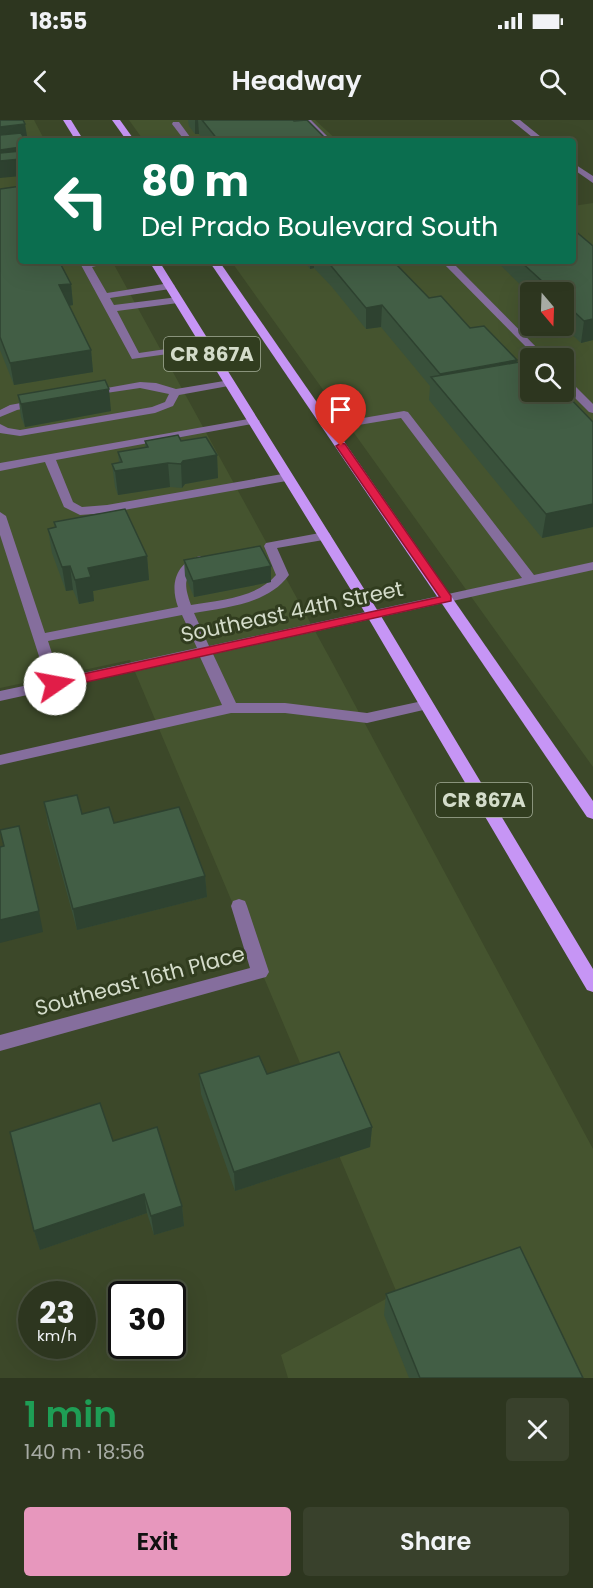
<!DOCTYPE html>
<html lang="en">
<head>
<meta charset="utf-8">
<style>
  body { margin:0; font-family:Poppins,sans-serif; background:#39412c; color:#f1f3f6; height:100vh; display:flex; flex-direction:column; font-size:22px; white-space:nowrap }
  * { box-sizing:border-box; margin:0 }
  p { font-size:20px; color:#a7aba4 }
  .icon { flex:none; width:33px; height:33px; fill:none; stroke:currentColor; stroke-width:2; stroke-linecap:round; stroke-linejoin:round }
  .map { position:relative; height:1258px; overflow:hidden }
  .sheet { display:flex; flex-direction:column; background:#2d361f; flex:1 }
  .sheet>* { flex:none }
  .hud { position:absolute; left:18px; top:18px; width:558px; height:126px; border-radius:6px; box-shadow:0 6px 24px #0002,0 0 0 2px #48503d; background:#0b6e4f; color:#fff; overflow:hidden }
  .needle { width:39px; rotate:161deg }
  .controls { position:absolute; left:520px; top:162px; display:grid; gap:12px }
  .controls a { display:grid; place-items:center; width:54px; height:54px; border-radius:6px; background:#2d361f; box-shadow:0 6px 24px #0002,0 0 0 2px #48503d; font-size:30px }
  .speed { position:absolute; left:18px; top:1161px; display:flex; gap:12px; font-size:30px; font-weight:700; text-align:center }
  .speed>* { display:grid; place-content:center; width:78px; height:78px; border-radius:50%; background:#2d361f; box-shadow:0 6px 24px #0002,0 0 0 2px #48503d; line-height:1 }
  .speed small { font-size:15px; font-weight:400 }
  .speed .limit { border:3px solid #111; border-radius:9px; background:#fff; color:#111 }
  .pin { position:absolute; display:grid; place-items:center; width:51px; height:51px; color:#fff; margin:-62px -26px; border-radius:50% 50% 50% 0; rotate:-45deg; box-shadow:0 0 6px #0007 }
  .pin .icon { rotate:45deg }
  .me { position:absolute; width:66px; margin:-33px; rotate:78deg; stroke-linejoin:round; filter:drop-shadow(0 0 4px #0008) }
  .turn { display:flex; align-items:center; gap:21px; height:126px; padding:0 24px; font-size:27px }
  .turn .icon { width:78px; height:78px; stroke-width:2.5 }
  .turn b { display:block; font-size:42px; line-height:51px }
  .round { display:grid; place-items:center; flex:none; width:63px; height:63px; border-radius:6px; background:#39412c }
  .overview { display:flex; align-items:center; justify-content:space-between; height:102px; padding:0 24px }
  h1 { font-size:36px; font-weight:600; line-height:45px; color:#1e9e55 }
  .cta { display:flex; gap:12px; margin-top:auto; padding:12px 24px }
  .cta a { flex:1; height:69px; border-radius:6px; background:#e797bd; color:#111; font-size:24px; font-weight:600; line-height:69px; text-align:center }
  .cta a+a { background:#39412c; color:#f1f3f6 }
  .status { display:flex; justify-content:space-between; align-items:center; height:42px; padding:0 30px; background:#2d361f; direction:ltr }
  .status svg { height:16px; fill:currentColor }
  header { display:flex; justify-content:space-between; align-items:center; height:78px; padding:0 24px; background:#2d361f; font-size:27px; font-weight:600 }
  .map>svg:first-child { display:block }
  .built { fill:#45542f; fill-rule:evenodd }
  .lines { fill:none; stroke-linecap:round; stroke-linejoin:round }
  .minor { fill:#856e9d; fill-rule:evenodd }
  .major { fill:#c695f5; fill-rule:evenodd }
  .wall { fill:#39513b }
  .shaded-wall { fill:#2e4230 }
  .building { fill:#425e45; stroke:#2e4230; stroke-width:1.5 }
  .route { fill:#e11d48; stroke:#92132f; stroke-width:1.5 }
  .labels { text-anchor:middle; stroke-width:6; stroke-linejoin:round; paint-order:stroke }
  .shield { fill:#313d1f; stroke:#a3ac97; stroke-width:1.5 }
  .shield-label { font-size:20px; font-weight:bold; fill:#d4dcca }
  .street-label { font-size:21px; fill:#d4dcca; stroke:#313d1f }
</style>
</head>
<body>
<div class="status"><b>18:55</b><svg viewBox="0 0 49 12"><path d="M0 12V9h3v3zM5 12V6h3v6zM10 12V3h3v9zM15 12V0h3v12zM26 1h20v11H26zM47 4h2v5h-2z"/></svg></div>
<header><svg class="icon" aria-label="back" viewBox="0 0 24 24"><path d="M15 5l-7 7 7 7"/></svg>Headway<svg class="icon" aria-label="search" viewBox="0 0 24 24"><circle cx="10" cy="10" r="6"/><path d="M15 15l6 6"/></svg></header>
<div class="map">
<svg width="593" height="1258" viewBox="0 0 593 1258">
  <rect width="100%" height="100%" fill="#3c4829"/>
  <g class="built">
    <path d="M 0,0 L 34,0 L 45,21 L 21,21 L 21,141 L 112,141 L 333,544 L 593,1029 L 593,1258 L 288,1258 L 281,1235 L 397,1173 L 130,540 L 0,568 Z"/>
    <path d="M 129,0 L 315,0 L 338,21 L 144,21 Z"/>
    <path d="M 593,83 L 593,647 L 231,141 L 573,141 L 573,86 ZM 531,172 L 564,172 L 564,206 L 531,206 ZM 531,238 L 564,238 L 564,272 L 531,272 Z"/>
  </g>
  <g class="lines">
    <g class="minor">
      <path d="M 303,0 L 311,0 L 332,21 L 324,21 Z"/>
      <path d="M 511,0 L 520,0 L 546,21 L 537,21 Z"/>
      <path d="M 173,2 L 179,2 L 193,21 L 185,21 L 172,4 Z"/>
      <path d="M 573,43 L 593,56 L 593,63 L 573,49 Z"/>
      <path d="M 93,141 L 116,141 L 92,147 L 107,173 L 170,163 L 175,166 L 170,169 L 110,178 L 114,185 L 178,177 L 183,180 L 178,183 L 117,191 L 139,233 L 207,223 L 212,226 L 211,228 L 132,239 L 81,145 Z"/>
      <path d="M 441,141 L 451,141 L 547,238 L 537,238 Z"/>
      <path d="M 564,258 L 568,259 L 593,284 L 593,293 L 589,292 L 564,267 Z"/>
      <path d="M 230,260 L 235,263 L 234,265 L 179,275 L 173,286 L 155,293 L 20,316 L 0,313 L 0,304 L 8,308 L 20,310 L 152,287 L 165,282 L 169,274 L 140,268 L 86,276 L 85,274 L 90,271 L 140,262 L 156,263 L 176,269 Z"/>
      <path d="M 37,280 L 42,283 L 41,285 L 17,290 L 0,297 L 0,290 L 10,285 Z"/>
      <path d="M 404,291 L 408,292 L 534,455 L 593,442 L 593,450 L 213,534 L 236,583 L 285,583 L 367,593 L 427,580 L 434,585 L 432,588 L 367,603 L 285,593 L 231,593 L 0,645 L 0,635 L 222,585 L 200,537 L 0,581 L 0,571 L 47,561 L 0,415 L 0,392 L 6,396 L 45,513 L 178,487 C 170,465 175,443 200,436 L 206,440 C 189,458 180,454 191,485 C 220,480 256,478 276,455 L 264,426 L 266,423 L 325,412 L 329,413 L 331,416 L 329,419 L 277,428 L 289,455 C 268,484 227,487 194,493 L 209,526 L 522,458 L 401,298 L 328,310 L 322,307 L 328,304 ZM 182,495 L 197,528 L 60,558 L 48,521 Z"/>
      <path d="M 254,298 L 260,301 L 258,303 L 56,340 L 73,382 L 82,387 L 107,385 L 288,353 L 292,354 L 292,360 L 107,393 L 80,395 L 64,387 L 45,342 L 0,351 L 0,343 Z"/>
      <path d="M 239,779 L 245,781 L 247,786 L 269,852 L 266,857 L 0,931 L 0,915 L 250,848 L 231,786 L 233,781 Z"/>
    </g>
    <g class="major">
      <path d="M 63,0 L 71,0 L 84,21 L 76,21 Z"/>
      <path d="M 112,0 L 120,0 L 135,21 L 127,21 Z"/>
      <path d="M 149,141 L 159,141 L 381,496 L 593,849 L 593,872 L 587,870 L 367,496 Z"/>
      <path d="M 209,141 L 219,141 L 593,681 L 593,699 L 587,697 Z"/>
    </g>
  </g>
  <g class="wall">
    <path d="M 188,0 L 293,0 L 328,21 L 205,21 L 199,14 L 195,14 L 189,6 Z"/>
    <path d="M 0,69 L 21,141 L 71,164 L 73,185 L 69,186 L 91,230 L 93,252 L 14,265 L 0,230 Z"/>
    <path d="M 593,126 L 593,220 L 581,223 L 563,206 L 564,206 L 564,172 L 531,172 L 531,175 L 497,142 L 482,144 L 479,141 L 573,141 Z"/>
    <path d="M 304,141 L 393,141 L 429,178 L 517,240 L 516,242 L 593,302 L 593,407 L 542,418 L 429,280 L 430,266 L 381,207 L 366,209 L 332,167 L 314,148 L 310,149 Z"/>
    <path d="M 18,275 L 111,291 L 25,307 L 21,297 Z"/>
    <path d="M 145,321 L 217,335 L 218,358 L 185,364 L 182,368 L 170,367 L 118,375 L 115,367 L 112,344 L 119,343 L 118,332 L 145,327 Z"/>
    <path d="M 54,402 L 147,436 L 149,460 L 93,471 L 94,481 L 79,484 L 73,470 L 66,471 L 52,433 L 48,409 L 55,407 Z"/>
    <path d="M 184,440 L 271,446 L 271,462 L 194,477 L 185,456 Z"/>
    <path d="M 44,682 L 114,703 L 205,756 L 207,777 L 77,810 L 48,704 Z"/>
    <path d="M 199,954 L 372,1007 L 370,1027 L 235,1071 L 201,974 Z"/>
    <path d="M 113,1021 L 182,1086 L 184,1106 L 154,1115 L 147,1093 L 40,1130 L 34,1111 Z"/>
    <path d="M 386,1174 L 583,1258 L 409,1258 L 384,1195 Z"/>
  </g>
  <g class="shaded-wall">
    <path d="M 195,0 L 198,0 L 199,14 L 195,14 Z"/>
    <path d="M 25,4 L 27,16 L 0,20 L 0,7 Z"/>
    <path d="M 21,27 L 21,56 L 0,58 L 0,30 Z"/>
    <path d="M 310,141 L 314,141 L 314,148 L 310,149 Z"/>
    <path d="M 482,141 L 497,141 L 497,142 L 482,144 Z"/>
    <path d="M 71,164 L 73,185 L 62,187 L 59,165 Z"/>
    <path d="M 382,185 L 381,207 L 366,209 L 366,188 Z"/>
    <path d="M 593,199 L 593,220 L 581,223 L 584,201 Z"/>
    <path d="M 91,230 L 93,252 L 14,265 L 10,243 Z"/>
    <path d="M 517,240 L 514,262 L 439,267 L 440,254 Z"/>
    <path d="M 109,269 L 111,291 L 25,307 L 21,284 Z"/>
    <path d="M 217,335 L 218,358 L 185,364 L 182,368 L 181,344 L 183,341 Z"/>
    <path d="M 168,343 L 170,367 L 118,375 L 115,351 Z"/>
    <path d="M 593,384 L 593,407 L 542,418 L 546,394 Z"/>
    <path d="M 147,436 L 149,460 L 93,471 L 94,481 L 79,484 L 75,460 L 88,448 Z"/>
    <path d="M 70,446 L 73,470 L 66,471 L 62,447 Z"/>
    <path d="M 271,446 L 271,462 L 194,477 L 193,461 Z"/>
    <path d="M 205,756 L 207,777 L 77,810 L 73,789 Z"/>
    <path d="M 39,791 L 43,812 L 0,823 L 0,800 Z"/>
    <path d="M 372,1007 L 370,1027 L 235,1071 L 234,1052 Z"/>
    <path d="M 144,1074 L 147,1093 L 40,1130 L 34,1111 Z"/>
    <path d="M 182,1086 L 184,1106 L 154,1115 L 151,1096 Z"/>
  </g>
  <g class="building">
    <path d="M 0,0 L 23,0 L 25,4 L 0,7 Z"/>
    <path d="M 202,0 L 293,0 L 294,1 L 307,0 L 328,21 L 213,21 L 212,20 L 218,20 Z"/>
    <path d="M 21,13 L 26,21 L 21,21 L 21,27 L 0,30 L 0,15 Z"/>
    <path d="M 21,31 L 21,39 L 0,41 L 0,33 Z"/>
    <path d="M 21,66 L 21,141 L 59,141 L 71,164 L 59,165 L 91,230 L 10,243 L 0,217 L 0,69 Z"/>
    <path d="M 573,110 L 574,110 L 593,126 L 593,199 L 584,201 L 564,182 L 564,172 L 554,172 L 520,141 L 573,141 Z"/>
    <path d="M 327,141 L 393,141 L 429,178 L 441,176 L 470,208 L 484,206 L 517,240 L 440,254 L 382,185 L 366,188 Z"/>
    <path d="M 531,240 L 531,272 L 564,272 L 593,302 L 593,384 L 546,394 L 431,257 Z"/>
    <path d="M 105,260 L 109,269 L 21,284 L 18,275 Z"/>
    <path d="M 178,315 L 181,321 L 206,317 L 217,335 L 183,341 L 181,344 L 168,343 L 115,351 L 112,344 L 122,342 L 118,332 L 148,327 L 145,321 Z"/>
    <path d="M 125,389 L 147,436 L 88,448 L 91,457 L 75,460 L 70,446 L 62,447 L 48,409 L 56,407 L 54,402 Z"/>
    <path d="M 260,426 L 271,446 L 193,461 L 184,440 Z"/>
    <path d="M 77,675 L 82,694 L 109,687 L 114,703 L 179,687 L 205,756 L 73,789 L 44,682 Z"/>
    <path d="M 19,706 L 39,791 L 0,800 L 0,727 L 4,726 L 0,710 Z"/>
    <path d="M 339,932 L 372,1007 L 234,1052 L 199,954 L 259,936 L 267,954 Z"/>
    <path d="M 100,983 L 113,1021 L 157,1007 L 182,1086 L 151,1096 L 144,1074 L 34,1111 L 10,1012 Z"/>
    <path d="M 520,1127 L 583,1258 L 420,1258 L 386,1174 Z"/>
  </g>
  <path class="route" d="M 341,323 L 345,324 L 451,476 L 451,481 L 55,569 L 51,567 L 49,564 L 51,561 L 55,560 L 440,477 L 336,326 Z"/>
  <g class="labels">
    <g class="shield">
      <rect x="164" y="217" width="96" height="34" rx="4.5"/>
      <rect x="436" y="663" width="96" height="34" rx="4.5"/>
    </g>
    <g class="shield-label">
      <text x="212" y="241">CR 867A</text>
      <text x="484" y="687">CR 867A</text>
    </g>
    <g class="street-label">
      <text transform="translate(292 492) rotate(-12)" y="7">Southeast 44th Street</text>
      <text transform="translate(140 861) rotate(-15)" y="7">Southeast 16th Place</text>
    </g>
  </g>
</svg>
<div class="controls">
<a><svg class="needle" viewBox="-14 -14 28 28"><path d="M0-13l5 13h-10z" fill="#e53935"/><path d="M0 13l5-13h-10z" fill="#a7aba4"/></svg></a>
<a><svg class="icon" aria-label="search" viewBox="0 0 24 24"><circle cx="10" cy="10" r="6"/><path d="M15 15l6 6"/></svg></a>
</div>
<div class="speed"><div>23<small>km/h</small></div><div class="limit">30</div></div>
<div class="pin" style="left:341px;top:326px;background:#d93025"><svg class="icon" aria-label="arrive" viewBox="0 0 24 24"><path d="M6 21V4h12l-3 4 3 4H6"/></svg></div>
<svg class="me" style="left:55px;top:564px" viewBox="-20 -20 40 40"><circle r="19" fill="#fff"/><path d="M0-13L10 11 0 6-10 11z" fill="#e11d48"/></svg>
<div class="hud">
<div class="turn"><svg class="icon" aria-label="left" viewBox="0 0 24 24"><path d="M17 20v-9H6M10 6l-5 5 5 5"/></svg><div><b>80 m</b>Del Prado Boulevard South</div></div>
</div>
</div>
<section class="sheet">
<div class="overview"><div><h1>1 min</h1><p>140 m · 18:56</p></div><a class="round"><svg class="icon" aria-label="close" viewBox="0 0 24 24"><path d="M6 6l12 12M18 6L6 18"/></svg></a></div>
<div class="cta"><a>Exit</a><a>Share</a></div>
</section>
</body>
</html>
